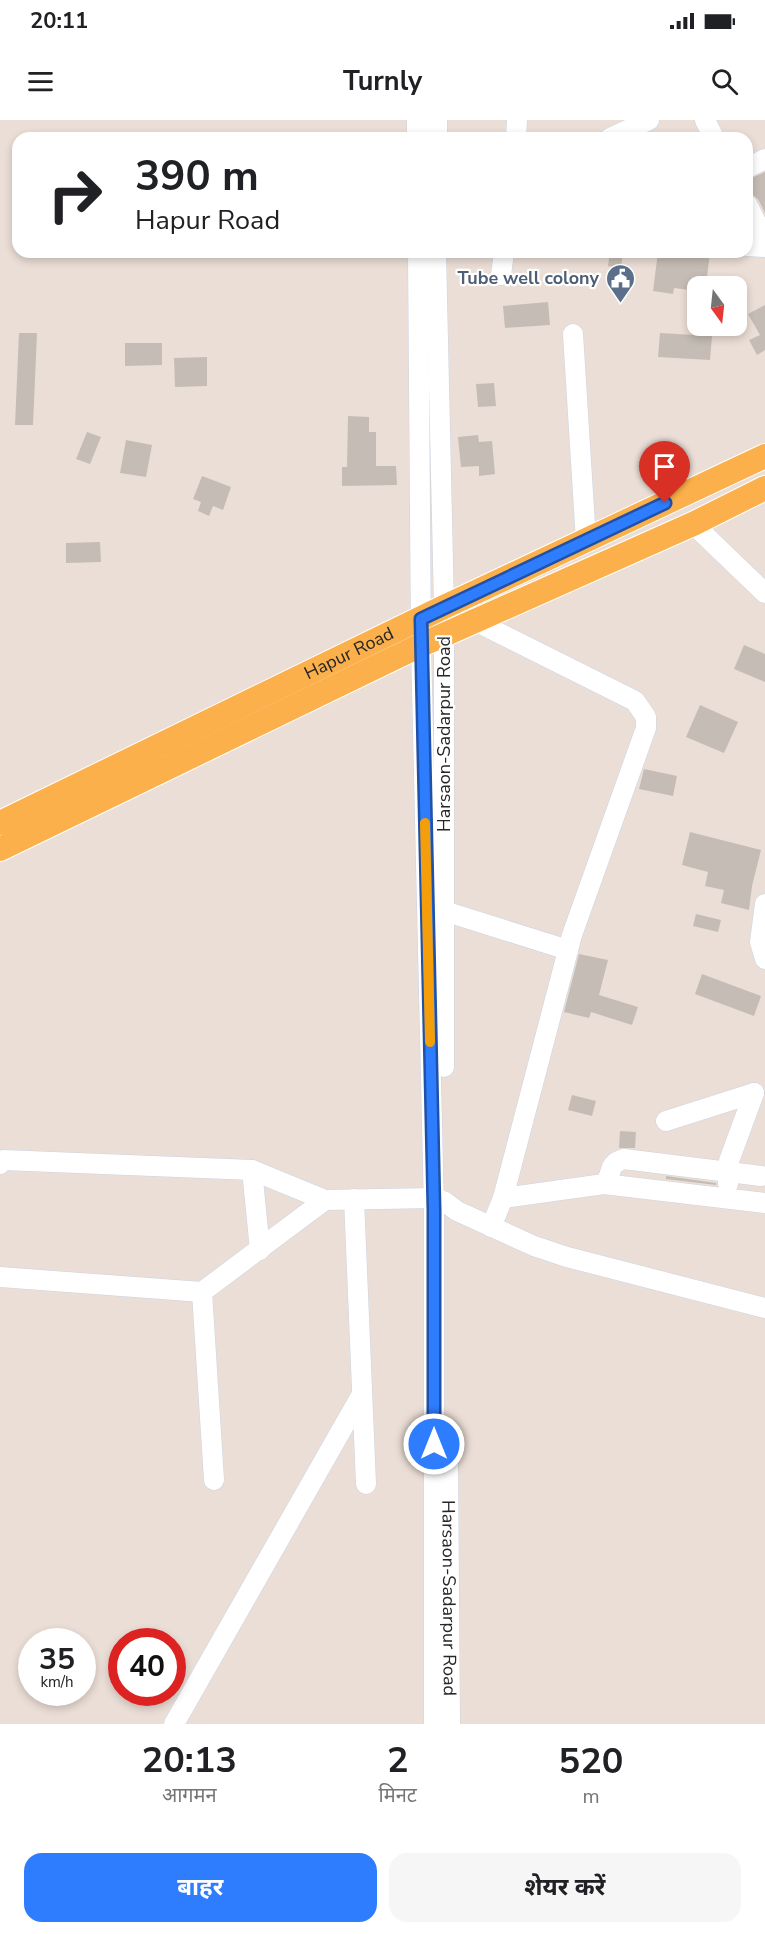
<!DOCTYPE html>
<html lang="hi">
<head>
<meta charset="utf-8">
<style>
  body { margin:0; font-family:"Nunito Sans","Noto Sans Devanagari",sans-serif; background:#f6f6f6; color:#202124; height:100vh; display:flex; flex-direction:column; font-size:22px; white-space:nowrap }
  * { box-sizing:border-box; margin:0 }
  p { font-size:20px; color:#757577 }
  .icon { flex:none; width:33px; height:33px; fill:none; stroke:currentColor; stroke-width:2; stroke-linecap:round; stroke-linejoin:round }
  .map { position:relative; height:1604px; overflow:hidden }
  .details { display:flex; flex-direction:column; background:#fff; flex:1 }
  .details>* { flex:none }
  .hud { position:absolute; left:12px; top:12px; width:741px; height:126px; border-radius:18px; box-shadow:0 3px 9px #0003; background:#fff; color:#202124; overflow:hidden }
  .needle { width:39px; rotate:165deg }
  .tools { position:absolute; left:687px; top:156px; display:grid; gap:12px }
  .tools a { display:grid; place-items:center; width:60px; height:60px; border-radius:12px; background:#fff; box-shadow:0 3px 9px #0003; font-size:30px }
  .speed { position:absolute; left:18px; top:1508px; display:flex; gap:12px; font-size:30px; font-weight:700; text-align:center }
  .speed>* { display:grid; place-content:center; width:78px; height:78px; border-radius:50%; background:#fff; box-shadow:0 3px 9px #0003; line-height:1 }
  .speed small { font-size:15px; font-weight:400 }
  .speed .limit { border:9px solid #d22; background:#fff; color:#111 }
  .pin { position:absolute; display:grid; place-items:center; width:51px; height:51px; color:#fff; margin:-62px -26px; border-radius:50% 50% 50% 0; rotate:-45deg; box-shadow:0 0 6px #0007 }
  .pin .icon { rotate:45deg }
  .me { position:absolute; width:66px; margin:-33px; rotate:0deg; stroke-linejoin:round; filter:drop-shadow(0 0 4px #0008) }
  .turn { display:flex; align-items:center; gap:21px; height:126px; padding:0 24px; font-size:27px }
  .turn .icon { width:78px; height:78px; stroke-width:2.5 }
  .turn b { display:block; font-size:42px; line-height:51px }
  .eta { display:flex; justify-content:space-evenly; align-items:center; height:102px; text-align:center }
  .eta b { font-size:36px; font-weight:700; line-height:42px }
  .button { display:flex; gap:12px; margin-top:auto; padding:12px 24px }
  .button a { flex:1; height:69px; border-radius:18px; background:#2f7dff; color:#fff; font-size:24px; font-weight:700; line-height:69px; text-align:center }
  .button a+a { background:#f6f6f6; color:#202124 }
  .status { display:flex; justify-content:space-between; align-items:center; height:42px; padding:0 30px; background:#fff; direction:ltr }
  .status svg { height:16px; fill:currentColor }
  header { display:flex; justify-content:space-between; align-items:center; height:78px; padding:0 24px; background:#fff; font-size:27px; font-weight:700 }
  .map>svg:first-child { display:block }
  .building { fill:#c5bdb5 }
  .lines { fill:none; stroke-linecap:round; stroke-linejoin:round }
  .minor-casing { stroke:#cbd4e2; stroke-width:21 }
  .major-casing { stroke:#fff; stroke-width:26 }
  .minor { stroke:#fff; stroke-width:20 }
  .major { stroke:#fbb04b; stroke-width:24 }
  .route-casing { stroke:#1f51a6; stroke-width:15 }
  .route { stroke:#2f7dff; stroke-width:10 }
  .slow { stroke:#f59e0b; stroke-width:10 }
  .labels { text-anchor:middle; stroke-width:4.5; stroke-linejoin:round; paint-order:stroke }
  .service-label { font-size:18px; font-weight:bold; fill:#4e5e75; stroke:#fff; text-anchor:end }
  .street-label { font-size:18px; fill:#262626; stroke:#fff }
</style>
</head>
<body>
<div class="status"><b>20:11</b><svg viewBox="0 0 49 12"><path d="M0 12V9h3v3zM5 12V6h3v6zM10 12V3h3v9zM15 12V0h3v12zM26 1h20v11H26zM47 4h2v5h-2z"/></svg></div>
<header><svg class="icon" aria-label="menu" viewBox="0 0 24 24"><path d="M4 6h16M4 12h16M4 18h16"/></svg>Turnly<svg class="icon" aria-label="search" viewBox="0 0 24 24"><circle cx="10" cy="10" r="6"/><path d="M15 15l6 6"/></svg></header>
<div class="map">
<svg width="765" height="1604" viewBox="0 0 765 1604">
  <rect width="100%" height="100%" fill="#ebded6"/>
  <g class="building">
    <path d="M 765,52 L 765,93 L 758,79 L 750,73 L 747,67 L 747,60 Z"/>
    <path d="M 610,132 L 623,132 L 621,148 L 608,146 Z"/>
    <path d="M 658,132 L 710,132 L 706,166 L 698,166 L 698,171 L 674,168 L 673,174 L 653,171 Z"/>
    <path d="M 548,182 L 550,205 L 505,208 L 503,186 Z"/>
    <path d="M 765,185 L 765,230 L 757,235 L 749,220 L 760,215 L 748,194 Z"/>
    <path d="M 19,213 L 37,213 L 33,305 L 15,305 Z"/>
    <path d="M 660,213 L 712,216 L 710,240 L 658,237 Z"/>
    <path d="M 125,223 L 162,223 L 162,245 L 125,246 Z"/>
    <path d="M 207,237 L 207,266 L 175,267 L 174,238 Z"/>
    <path d="M 494,263 L 496,286 L 478,287 L 476,264 Z"/>
    <path d="M 348,296 L 369,297 L 369,312 L 376,312 L 376,346 L 396,346 L 397,365 L 342,366 L 342,347 L 347,347 Z"/>
    <path d="M 87,312 L 101,317 L 90,344 L 76,339 Z"/>
    <path d="M 478,315 L 479,322 L 492,321 L 495,354 L 479,356 L 479,346 L 461,347 L 458,317 Z"/>
    <path d="M 126,320 L 152,325 L 146,357 L 120,353 Z"/>
    <path d="M 202,356 L 231,367 L 223,390 L 213,386 L 209,396 L 198,391 L 201,382 L 193,379 Z"/>
    <path d="M 100,422 L 101,442 L 66,443 L 66,423 Z"/>
    <path d="M 744,525 L 765,534 L 765,562 L 734,549 Z"/>
    <path d="M 700,585 L 738,602 L 724,633 L 686,617 Z"/>
    <path d="M 644,649 L 677,656 L 673,676 L 639,669 Z"/>
    <path d="M 690,712 L 761,730 L 752,766 L 749,790 L 721,783 L 724,770 L 705,766 L 708,752 L 682,745 Z"/>
    <path d="M 696,794 L 721,800 L 718,812 L 693,806 Z"/>
    <path d="M 579,834 L 608,840 L 599,875 L 638,887 L 632,905 L 591,892 L 589,898 L 564,892 Z"/>
    <path d="M 702,854 L 761,876 L 754,896 L 695,874 Z"/>
    <path d="M 572,975 L 596,981 L 592,996 L 568,990 Z"/>
    <path d="M 620,1011 L 636,1012 L 635,1028 L 619,1028 Z"/>
    <path d="M 666,1056 L 716,1063 L 716,1065 L 666,1059 Z"/>
  </g>
  <g class="lines">
    <defs>
      <g id="minor">
        <path d="M 417,0 L 417,18"/>
        <path d="M 705,0 L 714,18"/>
        <path d="M 437,18 L 437,0"/>
        <path d="M 516,18 L 517,0"/>
        <path d="M 610,18 L 649,0"/>
        <path d="M 747,48 L 765,39"/>
        <path d="M 747,84 L 765,120"/>
        <path d="M 747,126 L 765,127"/>
        <path d="M 418,132 L 421,525 L 434,1091 L 434,1604"/>
        <path d="M 436,132 L 444,487 L 444,947"/>
        <path d="M 501,155 L 504,132"/>
        <path d="M 573,214 L 586,421"/>
        <path d="M 693,404 L 765,473"/>
        <path d="M 475,501 L 635,581 L 646,597 L 646,608 L 572,815 L 503,1078 L 491,1107"/>
        <path d="M 765,784 L 760,822 L 765,839"/>
        <path d="M 444,791 L 568,830"/>
        <path d="M 666,1001 L 754,973"/>
        <path d="M 0,1044 L 3,1040 L 252,1050 L 325,1080 L 434,1078 L 445,1082 L 457,1091 L 534,1126 L 567,1137 L 765,1188"/>
        <path d="M 252,1050 L 260,1130"/>
        <path d="M 604,1064 L 765,1083"/>
        <path d="M 728,1064 L 729,1041 L 754,973"/>
        <path d="M 503,1078 L 604,1064 C 614,1054 606,1044 624,1039 L 761,1056"/>
        <path d="M 354,1079 L 366,1364"/>
        <path d="M 0,1157 L 202,1172"/>
        <path id="s1" d="M 448,1340 L 450,1604"/>
        <path d="M 214,1360 L 202,1172 L 325,1080"/>
        <path d="M 174,1604 L 362,1274"/>
      </g>
      <g id="major">
        <path id="s2" d="M 0,703 L 444,487 L 765,336"/>
        <path d="M 0,729 L 421,525 L 693,404 L 765,368"/>
      </g>
    </defs>
    <use href="#minor" class="minor-casing"/>
    <use href="#major" class="major-casing"/>
    <use href="#minor" class="minor"/>
    <use href="#major" class="major"/>
  </g>
  <g class="lines">
    <defs>
      <path id="route" d="M 434,1324 L 434,1090 L 421,499 L 665,383"/>
    </defs>
    <use href="#route" class="route-casing"/>
    <use href="#route" class="route"/>
    <path class="slow" d="M 425,703 L 430,922"/>
  </g>
  <defs>
    <symbol id="civic-pin" viewBox="-11 -11 22 30"><path d="M0 17L-7.5 6A9.5 9.5 0 1 1 7.5 6Z" fill="#5c6f8a" stroke="#fff"/><path d="M-.6-6.5H3V-4.5H.6V-3L4-1V1h2V6H-6V1h2V-1L-.6-3ZM-1.2 2.5V6h2.4V2.5Z" fill="#fff"/></symbol>
  </defs>
  <g fill-rule="evenodd">
    <use href="#civic-pin" x="604" y="142" width="33" height="45"/>
  </g>
  <g class="labels">
    <g class="service-label">
      <text x="599" y="164">Tube well colony</text>
    </g>
    <g class="street-label">
      <text dy="6" stroke="none"><textPath href="#s2" startOffset="388">Hapur Road</textPath></text>
      <text transform="translate(444 614) rotate(-90)" y="6">Harsaon-Sadarpur Road</text>
      <text dy="6" stroke="none"><textPath href="#s1" startOffset="138">Harsaon-Sadarpur Road</textPath></text>
    </g>
  </g>
</svg>
<div class="tools">
<a><svg class="needle" viewBox="-14 -14 28 28"><path d="M0-13l5 13h-10z" fill="#e53935"/><path d="M0 13l5-13h-10z" fill="#757577"/></svg></a>
</div>
<div class="speed"><div>35<small>km/h</small></div><div class="limit">40</div></div>
<div class="pin" style="left:665px;top:383px;background:#d93025"><svg class="icon" aria-label="arrive" viewBox="0 0 24 24"><path d="M6 21V4h12l-3 4 3 4H6"/></svg></div>
<svg class="me" style="left:434px;top:1324px" viewBox="-20 -20 40 40"><circle r="17" fill="#2f7dff" stroke="#fff" stroke-width="3"/><path d="M0-11L8 9 0 5-8 9z" fill="#fff"/></svg>
<div class="hud">
<div class="turn"><svg class="icon" aria-label="right" viewBox="0 0 24 24"><path d="M7 20v-9h11M14 6l5 5-5 5"/></svg><div><b>390 m</b>Hapur Road</div></div>
</div>
</div>
<section class="details">
<div class="eta">
<div><b>20:13</b><p>आगमन</p></div>
<div><b>2</b><p>मिनट</p></div>
<div><b>520</b><p>m</p></div>
</div>
<div class="button"><a>बाहर</a><a>शेयर करें</a></div>
</section>
</body>
</html>
